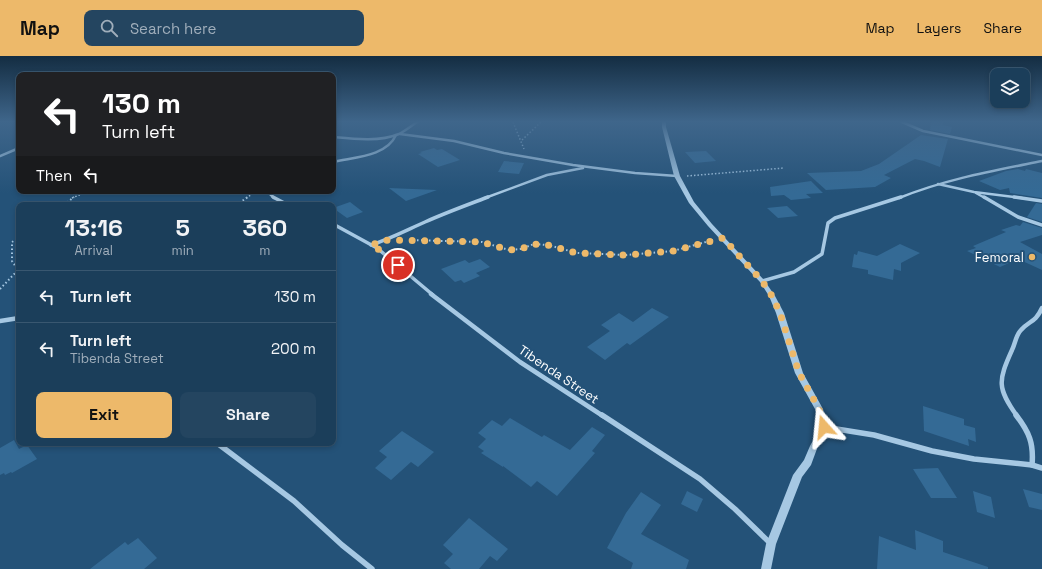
<!DOCTYPE html>
<html lang="en">
<head>
<meta charset="utf-8">
<style>
  body { margin:0; font-family:"Space Grotesk",sans-serif; background:#244560; color:#f1f3f6; height:100vh; display:flex; flex-direction:column; font-size:15px; white-space:nowrap }
  * { box-sizing:border-box; margin:0 }
  p { font-size:13px; color:#a0aebb }
  .icon { flex:none; width:22px; height:22px; fill:none; stroke:currentColor; stroke-width:2; stroke-linecap:round; stroke-linejoin:round }
  .map { position:relative; flex:1; overflow:hidden }
  .details { position:absolute; left:16px; top:146px; width:320px; height:244px; display:flex; flex-direction:column; background:#1b3e5a; border-radius:8px; box-shadow:0 2px 6px #0003,0 0 0 1px #395770 }
  .details>* { flex:none }
  .guide { position:absolute; left:16px; top:16px; width:320px; height:122px; border-radius:8px; box-shadow:0 2px 6px #0003,0 0 0 1px #395770; background:#202124; color:#fff; overflow:hidden }
  .fabs { position:absolute; left:990px; top:12px; display:grid; gap:8px }
  .fabs a { display:grid; place-items:center; width:40px; height:40px; border-radius:8px; background:#1b3e5a; box-shadow:0 2px 6px #0003,0 0 0 1px #395770; font-size:20px }
  .pin { position:absolute; display:grid; place-items:center; width:34px; height:34px; color:#fff; margin:-17px; border:2px solid #fff; border-radius:50%; box-shadow:0 1px 4px #0007 }
  .me { position:absolute; width:44px; margin:-22px; rotate:342deg; stroke-linejoin:round; filter:drop-shadow(0 0 3px #0008) }
  .turn { display:flex; align-items:center; gap:14px; height:84px; padding:0 20px; font-size:18px }
  .turn .icon { width:52px; height:52px; stroke-width:2.5 }
  .turn b { display:block; font-size:28px; line-height:34px }
  .then { display:flex; align-items:center; height:38px; padding:0 20px; background:#0003; gap:8px; font-size:15px }
  .eta { display:flex; justify-content:space-evenly; align-items:center; height:68px; text-align:center }
  .eta b { font-size:24px; font-weight:600; line-height:28px }
  .action { display:flex; gap:8px; margin-top:auto; padding:8px 20px }
  .action a { flex:1; height:46px; border-radius:8px; background:#edb96a; color:#111; font-size:16px; font-weight:600; line-height:46px; text-align:center }
  .action a+a { background:#244560; color:#f1f3f6 }
  ul { padding:0; list-style:none }
  li { display:flex; align-items:center; gap:12px; height:52px; padding:0 20px; border-top:1px solid #395770 }
  li div { flex:1 }
  li b { display:block; font-size:15px }
  li em { font-style:normal }
  header { display:flex; align-items:center; gap:24px; box-sizing:border-box; height:56px; padding:0 20px; background:#edb96a; color:#111 }
  header strong { font-size:19px }
  nav { display:flex; gap:22px; margin-inline-start:auto; font-size:14px }
  .search { width:280px; height:36px; background:#244560; display:flex; align-items:center; gap:10px; box-sizing:border-box; padding:0 14px; border-radius:8px; color:#a0aebb; font-size:15px }
  .map>svg:first-child { display:block }
  .building { fill:#346a95 }
  .lines { fill:none; stroke-linecap:round; stroke-linejoin:round }
  .path-far1 { stroke:#a6c8e3; stroke-width:1.5; stroke-dasharray:1.5 2; stroke-linecap:butt }
  .path { stroke:#a6c8e3; stroke-width:2; stroke-dasharray:1.5 2.5; stroke-linecap:butt }
  .minor-far3 { stroke:#a6c8e3; stroke-width:2.5 }
  .minor-far2 { stroke:#a6c8e3; stroke-width:3.5 }
  .minor-far1 { stroke:#a6c8e3; stroke-width:4.5 }
  .minor { stroke:#a6c8e3; stroke-width:5.5 }
  .tertiary { fill:#a6c8e3; fill-rule:evenodd }
  .route { stroke:#edb96a; stroke-width:7; stroke-dasharray:0 12.6 }
  .poi-dot { fill:#edb96a; stroke:#245278; stroke-width:1.5 }
  .labels { text-anchor:middle; stroke-width:4; stroke-linejoin:round; paint-order:stroke }
  .poi-label { font-size:13px; fill:#fff; stroke:#245278; text-anchor:end }
  .street-label { font-size:13px; fill:#fff; stroke:#245278 }
</style>
</head>
<body>
<header>
<strong>Map</strong>
<div class="search"><svg class="icon" aria-label="search" viewBox="0 0 24 24"><circle cx="10" cy="10" r="6"/><path d="M15 15l6 6"/></svg>Search here</div>
<nav><a>Map</a><a>Layers</a><a>Share</a></nav>
</header>
<div class="map">
<svg width="1042" height="513" viewBox="0 0 1042 513">
  <rect width="100%" height="100%" fill="#245278"/>
  <g class="building">
    <path d="M 931,66 L 943,66 L 943,69 L 952,71 L 950,78 L 930,74 Z"/>
    <path d="M 921,79 L 948,83 L 940,111 L 924,105 L 915,103 L 884,119 L 891,122 L 875,131 L 826,134 L 807,117 L 861,115 L 879,108 Z"/>
    <path d="M 434,92 L 437,94 L 442,93 L 460,104 L 438,111 L 418,98 L 422,97 L 420,96 Z"/>
    <path d="M 706,95 L 716,105 L 695,107 L 685,96 Z"/>
    <path d="M 504,105 L 524,107 L 519,118 L 498,116 Z"/>
    <path d="M 1018,113 L 1025,115 L 1026,113 L 1042,117 L 1042,142 L 1010,137 L 1009,132 L 1000,134 L 979,125 L 1006,115 Z"/>
    <path d="M 811,125 L 823,137 L 806,138 L 811,142 L 791,144 L 784,139 L 771,140 L 770,131 Z"/>
    <path d="M 389,132 L 437,134 L 406,145 Z"/>
    <path d="M 350,146 L 363,156 L 347,162 L 333,152 Z"/>
    <path d="M 1036,147 L 1042,148 L 1042,166 L 1027,161 Z"/>
    <path d="M 787,150 L 798,160 L 778,162 L 767,152 Z"/>
    <path d="M 1023,166 L 1042,172 L 1042,179 L 1020,186 L 1042,198 L 1042,214 L 1018,203 L 1000,211 L 967,195 L 976,192 L 973,190 L 1006,176 L 1001,174 L 1016,169 L 1020,170 Z"/>
    <path d="M 900,188 L 920,197 L 901,207 L 901,215 L 894,213 L 893,224 L 868,218 L 868,214 L 852,211 L 854,198 L 857,199 L 858,195 L 877,200 Z"/>
    <path d="M 480,203 L 490,211 L 476,217 L 480,220 L 464,227 L 461,224 L 455,226 L 441,213 L 465,204 L 469,207 Z"/>
    <path d="M 652,252 L 669,261 L 630,289 L 627,287 L 605,304 L 587,291 L 610,275 L 601,269 L 619,257 L 633,266 Z"/>
    <path d="M 923,350 L 964,363 L 964,369 L 975,372 L 976,386 L 968,383 L 969,390 L 924,375 Z"/>
    <path d="M 510,362 L 542,381 L 544,379 L 570,394 L 592,371 L 605,379 L 592,395 L 595,397 L 557,440 L 537,425 L 531,431 L 503,410 L 503,411 L 481,397 L 484,395 L 478,391 L 486,383 L 478,377 L 492,364 L 502,370 Z"/>
    <path d="M 402,375 L 434,396 L 418,411 L 411,406 L 391,424 L 375,412 L 387,401 L 379,395 Z"/>
    <path d="M 14,384 L 19,393 L 27,389 L 37,403 L 12,417 L 11,416 L 5,419 L 4,417 L 0,419 L 0,392 Z"/>
    <path d="M 938,412 L 957,442 L 931,442 L 913,413 Z"/>
    <path d="M 1023,433 L 1042,438 L 1042,454 L 1029,451 Z"/>
    <path d="M 687,435 L 703,443 L 697,456 L 681,448 Z"/>
    <path d="M 973,435 L 991,441 L 995,462 L 977,456 Z"/>
    <path d="M 641,436 L 661,449 L 641,478 L 689,504 L 686,513 L 631,513 L 633,507 L 607,492 L 626,457 Z"/>
    <path d="M 469,462 L 508,493 L 497,505 L 490,500 L 479,513 L 451,513 L 444,507 L 453,498 L 443,489 Z"/>
    <path d="M 915,474 L 943,485 L 943,496 L 988,511 L 988,513 L 877,513 L 879,480 L 916,494 Z"/>
    <path d="M 138,482 L 157,502 L 144,513 L 90,513 L 125,486 L 128,489 Z"/>
  </g>
  <g class="lines">
    <g class="path-far1">
      <path d="M 513,66 L 524,93"/>
      <path d="M 522,84 L 541,66"/>
      <path d="M 687,120 L 784,112"/>
      <path d="M 72,142 L 89,135"/>
      <path d="M 246,142 L 257,135"/>
    </g>
    <g class="path">
      <path d="M 64,149 L 74,141"/>
      <path d="M 236,149 L 248,141"/>
      <path d="M 409,184 L 482,186 L 509,194 L 521,193 L 534,188 L 548,189 L 577,197 L 626,199 L 673,195 L 713,184"/>
      <path d="M 0,233 L 18,214 L 12,205 L 12,186 L 19,182"/>
    </g>
    <g class="minor-far3">
      <path d="M 902,66 L 923,75 L 1042,99"/>
      <path d="M 400,78 L 454,85 L 504,97 L 573,109 L 635,117 L 677,120"/>
      <path d="M 333,81 C 354,83 379,86 399,78 C 405,75 411,70 417,66"/>
      <path d="M 0,100 L 19,92"/>
      <path d="M 333,106 C 353,101 386,101 396,79"/>
      <path d="M 938,128 L 974,136 L 1022,142"/>
      <path d="M 270,135 L 269,137 L 274,142"/>
      <path d="M 976,137 L 985,142"/>
      <path d="M 485,142 L 547,119 L 583,112"/>
      <path d="M 899,142 C 946,123 992,115 1042,105"/>
    </g>
    <g class="minor-far2">
      <path d="M 273,141 L 288,149"/>
      <path d="M 984,141 L 1018,161 L 1042,169"/>
      <path d="M 1014,141 L 1042,145"/>
      <path d="M 333,168 L 377,192 L 433,239"/>
      <path d="M 371,189 C 390,183 407,174 425,166 C 445,157 467,149 488,141"/>
      <path d="M 762,225 L 794,216 L 822,198 L 828,167 L 835,162 L 901,141"/>
    </g>
    <g class="minor-far1">
      <path d="M 431,238 L 520,306 L 603,360"/>
      <path d="M 0,265 L 19,262"/>
      <path d="M 1017,360 C 997,332 998,325 1012,294 C 1015,288 1016,279 1021,274 C 1030,264 1035,267 1042,252"/>
    </g>
    <g class="minor">
      <path d="M 602,359 L 700,423 L 735,453 L 771,488"/>
      <path d="M 1016,359 C 1029,376 1034,387 1032,409"/>
      <path d="M 824,371 L 874,379 L 932,395 L 974,403 L 1032,409 L 1042,412"/>
      <path d="M 217,387 L 294,445 L 342,489 L 372,513"/>
    </g>
    <path class="tertiary" d="M 662,66 L 666,66 L 666,71 L 680,120 L 694,146 L 712,168 L 764,224 L 775,240 L 784,257 L 803,317 L 823,353 L 828,371 L 818,390 L 811,409 L 802,421 L 776,488 L 771,513 L 761,513 L 766,488 L 793,419 L 804,404 L 810,390 L 820,371 L 815,353 L 795,317 L 776,257 L 769,240 L 760,226 L 708,170 L 689,147 L 674,120 L 662,71 Z"/>
  </g>
  <linearGradient id="sky" x2="0" y2="1"><stop stop-color="#142d42"/><stop offset="0.48" stop-color="#3f668b"/><stop offset="1" stop-color="#3f668b" stop-opacity="0"/></linearGradient>
  <rect width="1042" height="137" fill="url(#sky)"/>
  <g class="lines">
    <path class="route" d="M 398,209 L 377,192 L 371,189 L 388,184 L 482,186 L 509,194 L 521,193 L 534,188 L 548,189 L 576,197 L 626,199 L 673,195 L 723,182 L 762,225 L 772,240 L 780,257 L 799,317 L 819,353 L 824,371"/>
  </g>
  <circle class="poi-dot" cx="1032" cy="201" r="4"/>
  <g class="labels">
    <g class="poi-label">
      <text x="1024" y="206">Femoral</text>
    </g>
    <g class="street-label">
      <text transform="translate(559 318) rotate(34)" y="5">Tibenda Street</text>
    </g>
  </g>
</svg>
<div class="fabs">
<a><svg class="icon" aria-label="layers" viewBox="0 0 24 24"><path d="M12 4l9 5-9 5-9-5zM3 14l9 5 9-5"/></svg></a>
</div>
<div class="pin" style="left:398px;top:209px;background:#d93025"><svg class="icon" aria-label="arrive" viewBox="0 0 24 24"><path d="M6 21V4h12l-3 4 3 4H6"/></svg></div>
<svg class="me" style="left:824px;top:371px" viewBox="-20 -20 40 40"><path d="M0-17L14 15 0 8-14 15z" fill="#edb96a" stroke="#fff" stroke-width="4"/></svg>
<div class="guide">
<div class="turn"><svg class="icon" aria-label="left" viewBox="0 0 24 24"><path d="M17 20v-9H6M10 6l-5 5 5 5"/></svg><div><b>130 m</b>Turn left</div></div>
<div class="then">Then<svg class="icon" aria-label="left" viewBox="0 0 24 24"><path d="M17 20v-9H6M10 6l-5 5 5 5"/></svg></div>
</div>
<section class="details">
<div class="eta">
<div><b>13:16</b><p>Arrival</p></div>
<div><b>5</b><p>min</p></div>
<div><b>360</b><p>m</p></div>
</div>
<ul>
<li><svg class="icon" aria-label="left" viewBox="0 0 24 24"><path d="M17 20v-9H6M10 6l-5 5 5 5"/></svg><div><b>Turn left</b></div><em>130 m</em></li>
<li><svg class="icon" aria-label="left" viewBox="0 0 24 24"><path d="M17 20v-9H6M10 6l-5 5 5 5"/></svg><div><b>Turn left</b><p>Tibenda Street</p></div><em>200 m</em></li>
</ul>
<div class="action"><a>Exit</a><a>Share</a></div>
</section>
</div>
</body>
</html>
